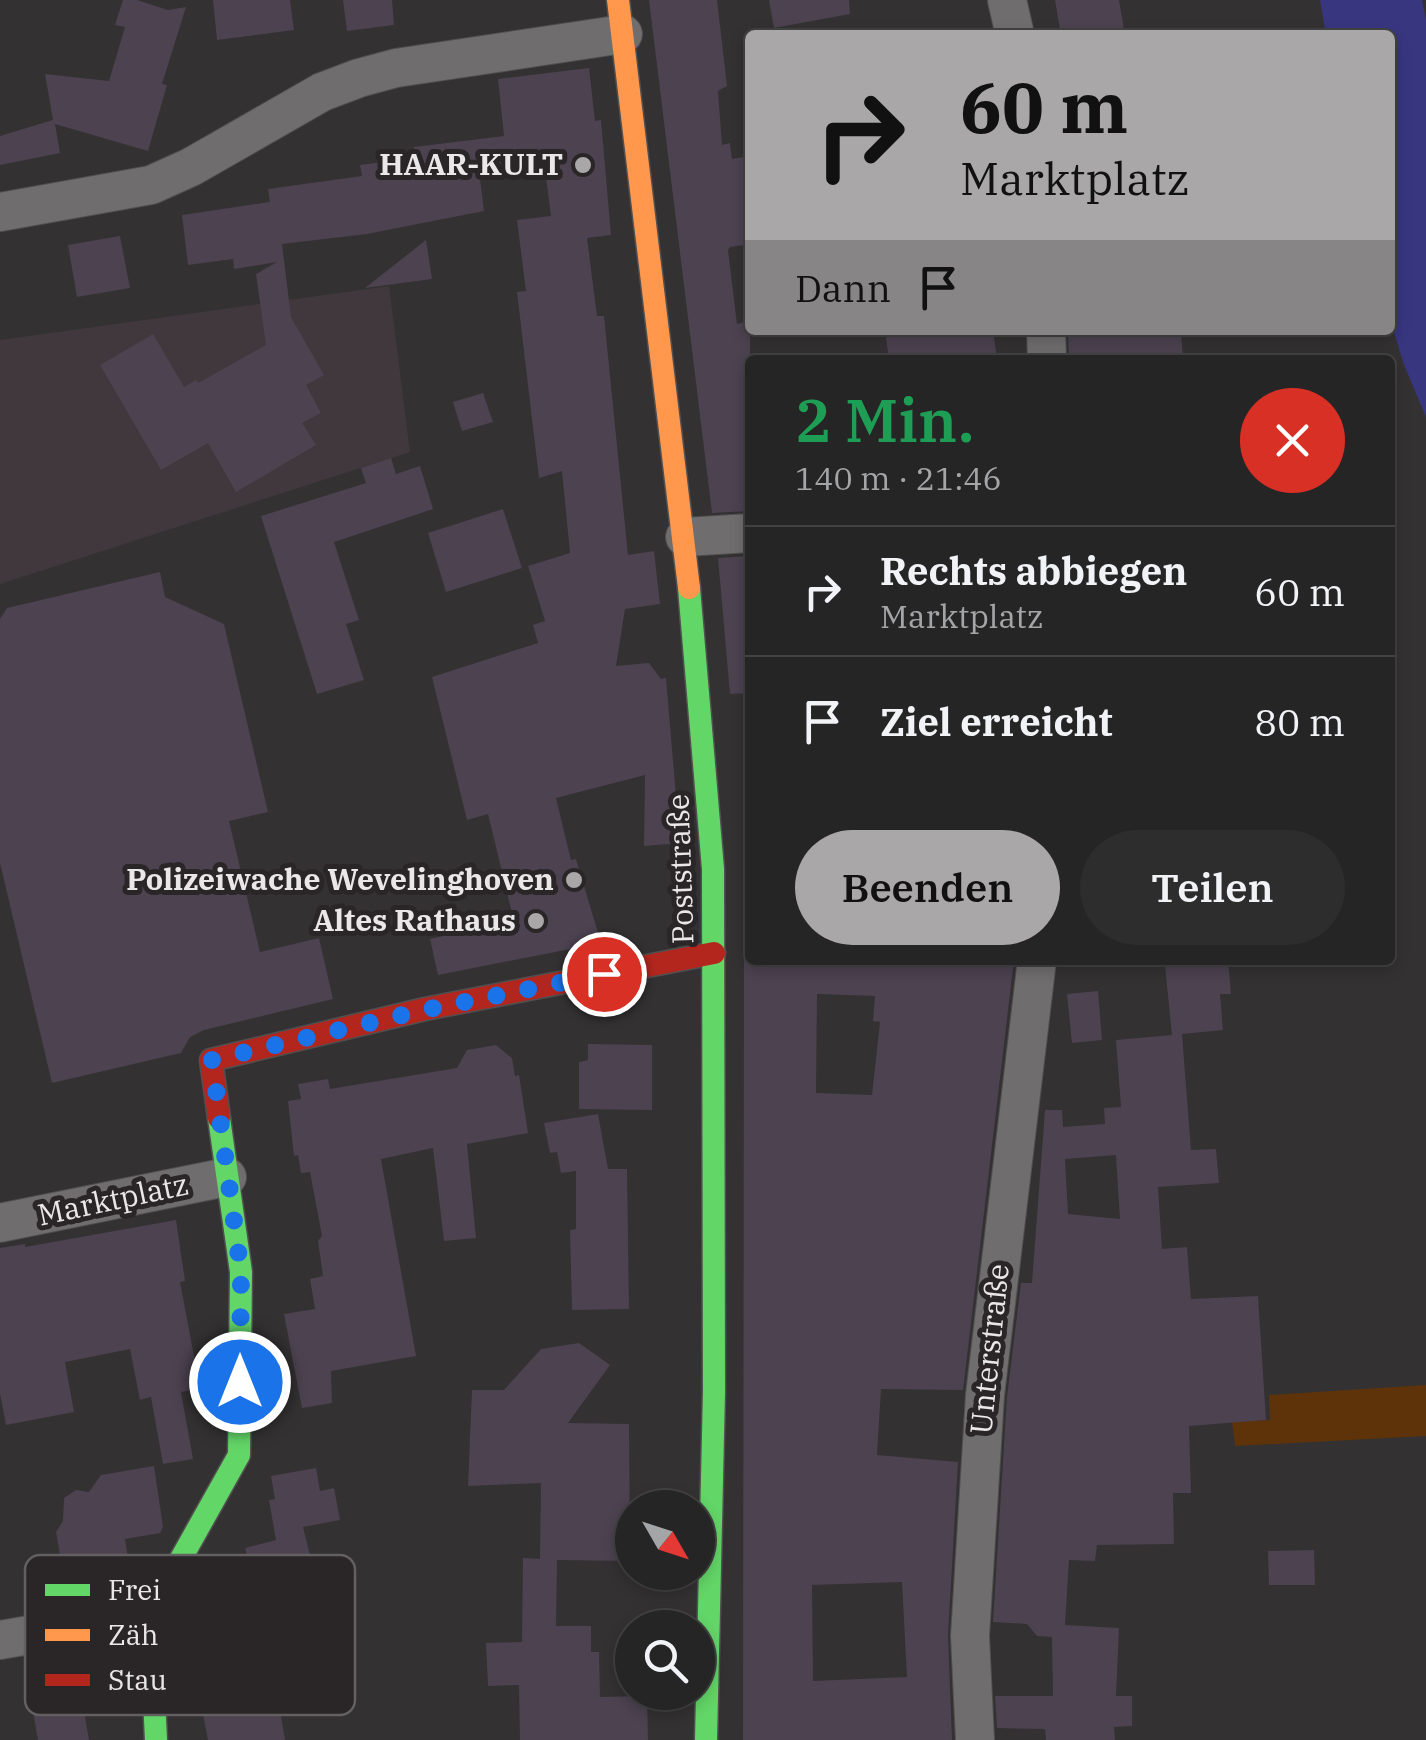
<!DOCTYPE html>
<html lang="de">
<head>
<meta charset="utf-8">
<style>
  body { margin:0; font-family:"IBM Plex Serif",serif; background:#2e2d2e; color:#f1f3f6; height:100vh; display:flex; flex-direction:column; font-size:38px; white-space:nowrap }
  * { box-sizing:border-box; margin:0 }
  p { font-size:32px; color:#a4a5a7 }
  .icon { flex:none; width:55px; height:55px; fill:none; stroke:currentColor; stroke-width:2; stroke-linecap:round; stroke-linejoin:round }
  .map { position:relative; flex:1; overflow:hidden }
  .side { position:absolute; left:745px; top:355px; width:650px; height:610px; display:flex; flex-direction:column; background:#262526; border-radius:10px; box-shadow:0 5px 15px #0003,0 0 0 2px #424243 }
  .side>* { flex:none }
  .guide { position:absolute; left:745px; top:30px; width:650px; height:305px; border-radius:10px; box-shadow:0 5px 15px #0003,0 0 0 2px #424243; background:#a9a7a8; color:#111; overflow:hidden }
  .needle { width:65px; rotate:129deg }
  .tools { position:absolute; left:615px; top:1490px; display:grid; gap:20px }
  .tools a { display:grid; place-items:center; width:100px; height:100px; border-radius:50%; background:#262526; box-shadow:0 5px 15px #0003,0 0 0 2px #424243; font-size:50px }
  .pin { position:absolute; display:grid; place-items:center; width:85px; height:85px; color:#fff; margin:-42px; border:5px solid #fff; border-radius:50%; box-shadow:0 2px 10px #0007 }
  .me { position:absolute; width:110px; margin:-55px; rotate:0deg; stroke-linejoin:round; filter:drop-shadow(0 0 8px #0008) }
  .turn { display:flex; align-items:center; gap:35px; height:210px; padding:0 50px; font-size:45px }
  .turn .icon { width:130px; height:130px; stroke-width:2.5 }
  .turn b { display:block; font-size:70px; line-height:85px }
  .then { display:flex; align-items:center; height:95px; padding:0 50px; background:#0003; gap:20px; font-size:38px }
  .round { display:grid; place-items:center; flex:none; width:105px; height:105px; border-radius:52px; background:#2e2d2e }
  .overview { display:flex; align-items:center; justify-content:space-between; height:170px; padding:0 50px }
  h1 { font-size:60px; font-weight:600; line-height:75px; color:#1e9e55 }
  .cta { display:flex; gap:20px; margin-top:auto; padding:20px 50px }
  .cta a { flex:1; height:115px; border-radius:60px; background:#a9a7a8; color:#111; font-size:40px; font-weight:600; line-height:115px; text-align:center }
  .cta a+a { background:#2e2d2e; color:#f1f3f6 }
  ul { padding:0; list-style:none }
  li { display:flex; align-items:center; gap:30px; height:130px; padding:0 50px; border-top:2px solid #424243 }
  li div { flex:1 }
  li b { display:block; font-size:38px }
  li em { font-style:normal }
  .map>svg:first-child { display:block }
  .built { fill:#40383c }
  .green { fill:#5e330a }
  .water { fill:#37367f }
  .building { fill:#4c4250; fill-rule:evenodd }
  .lines { fill:none; stroke-linecap:round; stroke-linejoin:round }
  .street-casing { stroke:#514f50; stroke-width:40 }
  .fast-casing { stroke:#514f50; stroke-width:25 }
  .slow-casing { stroke:#514f50; stroke-width:25 }
  .jam-casing { stroke:#514f50; stroke-width:25 }
  .street { stroke:#6f6d6e; stroke-width:38 }
  .fast { stroke:#63d668; stroke-width:22 }
  .slow { stroke:#ff974d; stroke-width:22 }
  .jam { stroke:#b3261e; stroke-width:22 }
  .route { stroke:#1a73e8; stroke-width:18; stroke-dasharray:0 32.4 }
  .poi-dot { fill:#a9a7a8; stroke:#2a2628; stroke-width:4 }
  .labels { text-anchor:middle; stroke-width:10; stroke-linejoin:round; paint-order:stroke }
  .poi-label { font-size:30px; font-weight:bold; fill:#e9e7e8; stroke:#2a2628; text-anchor:end }
  .street-label { font-size:30px; fill:#e9e7e8; stroke:#2a2628 }
  .key { fill:#2a2628; stroke:#636062; stroke-width:2.5 }
  .key-label { font-size:28px; fill:#e9e7e8 }
</style>
</head>
<body>
<div class="map">
<svg width="1426" height="1740" viewBox="0 0 1426 1740">
  <rect width="100%" height="100%" fill="#333132"/>
  <path class="built" d="M 389,286 L 410,452 L 0,584 L 0,340 Z"/>
  <path class="green" d="M 1426,1385 L 1426,1436 L 1235,1446 L 1232,1422 L 1270,1420 L 1269,1395 Z"/>
  <path class="water" d="M 1320,0 L 1422,0 L 1426,20 L 1426,417 L 1404,365 L 1390,319 L 1390,35 L 1326,35 Z"/>
  <g class="building">
    <path d="M 123,0 L 137,0 L 168,10 L 186,7 L 162,84 L 167,85 L 148,151 L 55,124 L 60,153 L 0,165 L 0,136 L 53,120 L 45,74 L 109,81 L 125,27 L 115,25 Z"/>
    <path d="M 213,0 L 290,0 L 294,30 L 217,40 Z"/>
    <path d="M 343,0 L 392,0 L 394,25 L 347,31 Z"/>
    <path d="M 649,0 L 717,0 L 727,86 L 718,91 L 722,145 L 730,143 L 732,159 L 750,156 L 750,244 L 730,247 L 728,250 L 737,324 L 750,321 L 750,511 L 712,513 Z"/>
    <path d="M 769,0 L 849,0 L 850,14 L 774,28 Z"/>
    <path d="M 1055,0 L 1119,0 L 1125,35 L 1061,35 Z"/>
    <path d="M 589,68 L 595,121 L 601,120 L 611,235 L 587,238 L 597,316 L 604,316 L 628,555 L 654,551 L 660,604 L 625,609 L 616,666 L 649,663 L 661,679 L 666,678 L 680,843 L 644,846 L 645,775 L 556,798 L 571,860 L 576,859 L 601,943 L 438,975 L 430,939 L 461,932 L 459,925 L 512,913 L 488,814 L 467,820 L 432,677 L 538,643 L 533,625 L 545,621 L 528,566 L 570,553 L 562,471 L 539,478 L 517,292 L 526,291 L 517,220 L 551,216 L 544,162 L 479,171 L 484,211 L 367,234 L 282,244 L 291,317 L 324,375 L 306,385 L 321,413 L 302,423 L 316,445 L 236,492 L 208,443 L 161,470 L 100,365 L 153,334 L 184,387 L 196,380 L 198,383 L 266,345 L 256,274 L 277,262 L 234,269 L 233,259 L 188,265 L 182,215 L 270,202 L 268,189 L 362,176 L 360,165 L 415,158 L 414,147 L 504,136 L 498,79 Z"/>
    <path d="M 120,236 L 130,288 L 77,297 L 68,245 Z"/>
    <path d="M 426,240 L 432,279 L 365,288 Z"/>
    <path d="M 885,330 L 993,330 L 997,360 L 889,360 Z"/>
    <path d="M 1068,330 L 1181,330 L 1183,360 L 1069,360 Z"/>
    <path d="M 483,393 L 493,422 L 462,431 L 453,402 Z"/>
    <path d="M 391,458 L 396,474 L 420,466 L 433,509 L 334,542 L 359,620 L 346,624 L 364,680 L 317,694 L 261,516 L 366,483 L 361,468 Z"/>
    <path d="M 503,509 L 522,568 L 446,592 L 428,533 Z"/>
    <path d="M 750,556 L 750,693 L 730,694 L 718,558 Z"/>
    <path d="M 160,572 L 165,597 L 224,624 L 268,812 L 229,821 L 260,952 L 319,938 L 333,999 L 204,1030 L 190,1037 L 181,1053 L 52,1083 L 0,863 L 0,619 L 7,608 Z"/>
    <path d="M 744,960 L 1014,960 L 963,1390 L 881,1389 L 877,1455 L 958,1462 L 948,1635 L 952,1740 L 743,1740 ZM 817,994 L 875,996 L 873,1021 L 880,1022 L 872,1095 L 816,1093 ZM 902,1582 L 907,1677 L 813,1681 L 812,1585 Z"/>
    <path d="M 1228,960 L 1231,994 L 1220,994 L 1223,1030 L 1182,1034 L 1191,1150 L 1216,1149 L 1219,1183 L 1158,1187 L 1162,1249 L 1187,1247 L 1191,1299 L 1258,1296 L 1266,1420 L 1189,1426 L 1191,1493 L 1173,1493 L 1174,1544 L 1097,1545 L 1095,1561 L 1069,1560 L 1065,1625 L 1119,1628 L 1116,1696 L 1132,1696 L 1132,1726 L 1114,1727 L 1115,1740 L 1046,1740 L 1045,1729 L 997,1728 L 995,1696 L 1053,1696 L 1052,1637 L 1037,1636 L 1027,1624 L 993,1622 L 1007,1397 L 1021,1283 L 1032,1283 L 1045,1110 L 1062,1110 L 1063,1127 L 1105,1124 L 1104,1108 L 1121,1107 L 1116,1040 L 1172,1035 L 1165,965 ZM 1116,1155 L 1120,1219 L 1068,1214 L 1065,1159 Z"/>
    <path d="M 1098,991 L 1102,1040 L 1072,1043 L 1067,994 Z"/>
    <path d="M 588,1044 L 652,1045 L 652,1110 L 579,1109 L 579,1062 L 588,1060 Z"/>
    <path d="M 496,1045 L 512,1058 L 515,1076 L 519,1075 L 528,1133 L 467,1144 L 476,1238 L 444,1241 L 433,1148 L 381,1159 L 416,1356 L 331,1371 L 332,1403 L 302,1408 L 284,1314 L 315,1309 L 310,1279 L 323,1276 L 318,1241 L 322,1236 L 310,1172 L 301,1173 L 298,1155 L 294,1156 L 288,1101 L 301,1099 L 298,1084 L 328,1079 L 330,1089 L 457,1068 L 467,1050 Z"/>
    <path d="M 598,1114 L 608,1169 L 627,1169 L 629,1309 L 572,1310 L 570,1230 L 576,1229 L 576,1171 L 561,1173 L 557,1152 L 550,1153 L 544,1123 Z"/>
    <path d="M 176,1220 L 185,1281 L 180,1282 L 200,1388 L 181,1392 L 193,1459 L 163,1464 L 151,1397 L 140,1400 L 130,1349 L 65,1362 L 74,1412 L 6,1425 L 0,1393 L 0,1248 L 25,1244 L 25,1247 Z"/>
    <path d="M 579,1343 L 610,1365 L 568,1423 L 629,1424 L 630,1561 L 557,1560 L 556,1626 L 591,1626 L 591,1652 L 599,1652 L 600,1697 L 647,1696 L 648,1740 L 520,1740 L 519,1685 L 488,1686 L 486,1643 L 522,1642 L 523,1558 L 540,1559 L 541,1483 L 468,1486 L 472,1390 L 504,1390 L 541,1349 Z"/>
    <path d="M 154,1466 L 163,1527 L 160,1533 L 125,1539 L 131,1578 L 66,1590 L 56,1532 L 63,1521 L 64,1498 L 76,1490 L 89,1492 L 101,1475 Z"/>
    <path d="M 316,1468 L 320,1491 L 334,1488 L 340,1520 L 303,1527 L 312,1563 L 253,1578 L 245,1548 L 276,1540 L 269,1500 L 275,1499 L 271,1476 Z"/>
    <path d="M 1314,1550 L 1315,1585 L 1269,1585 L 1268,1551 Z"/>
    <path d="M 300,1632 L 305,1662 L 273,1668 L 285,1740 L 208,1740 L 199,1694 L 205,1693 L 202,1680 L 260,1670 L 254,1640 Z"/>
    <path d="M 94,1646 L 103,1697 L 82,1700 L 89,1740 L 38,1740 L 24,1659 Z"/>
  </g>
  <g class="lines">
    <defs>
      <g id="street">
        <path d="M 1007,0 L 1015,35"/>
        <path d="M 0,212 L 151,185 L 191,167 L 322,92 L 359,78 L 396,68 L 623,34"/>
        <path d="M 1046,330 L 1047,360"/>
        <path d="M 685,537 L 750,533"/>
        <path d="M 0,1223 L 227,1177"/>
        <path d="M 0,1640 L 150,1614"/>
        <path d="M 975,1740 L 970,1636 L 985,1395 L 1037,960"/>
      </g>
      <g id="fast">
        <path d="M 689,588 L 713,869 L 714,1392 L 706,1740"/>
        <path d="M 156,1740 L 150,1614 L 239,1455 L 241,1272 L 219,1118"/>
      </g>
      <path id="slow" d="M 618,0 L 689,588"/>
      <path id="jam" d="M 219,1118 L 211,1060 L 425,1009 L 714,953"/>
    </defs>
    <use href="#street" class="street-casing"/>
    <use href="#fast" class="fast-casing"/>
    <use href="#slow" class="slow-casing"/>
    <use href="#jam" class="jam-casing"/>
    <use href="#street" class="street"/>
    <use href="#fast" class="fast"/>
    <use href="#slow" class="slow"/>
    <use href="#jam" class="jam"/>
  </g>
  <g class="lines">
    <path class="route" d="M 240,1382 L 241,1272 L 212,1060 L 424,1010 L 604,974"/>
  </g>
  <g class="poi-dot">
    <circle cx="583" cy="165" r="10"/>
    <circle cx="574" cy="880" r="10"/>
    <circle cx="536" cy="921" r="10"/>
  </g>
  <g class="labels">
    <g class="poi-label">
      <text x="563" y="175">HAAR-KULT</text>
      <text x="554" y="890">Polizeiwache Wevelinghoven</text>
      <text x="516" y="931">Altes Rathaus</text>
    </g>
    <g class="street-label">
      <text transform="translate(681 869) rotate(-92)" y="10">Poststraße</text>
      <text transform="translate(113 1200) rotate(-12)" y="10">Marktplatz</text>
      <text transform="translate(990 1349) rotate(-84)" y="10">Unterstraße</text>
    </g>
  </g>
  <rect x="25" y="1555" width="330" height="160" rx="15" class="key"/>
  <rect x="45" y="1584" width="45" height="12" fill="#63d668"/>
  <rect x="45" y="1629" width="45" height="12" fill="#ff974d"/>
  <rect x="45" y="1674" width="45" height="12" fill="#b3261e"/>
  <g class="key-label">
    <text x="108" y="1600">Frei</text>
    <text x="108" y="1645">Zäh</text>
    <text x="108" y="1690">Stau</text>
  </g>
</svg>
<div class="tools">
<a><svg class="needle" viewBox="-14 -14 28 28"><path d="M0-13l5 13h-10z" fill="#e53935"/><path d="M0 13l5-13h-10z" fill="#a4a5a7"/></svg></a>
<a><svg class="icon" aria-label="search" viewBox="0 0 24 24"><circle cx="10" cy="10" r="6"/><path d="M15 15l6 6"/></svg></a>
</div>
<div class="pin" style="left:604px;top:974px;background:#d93025"><svg class="icon" aria-label="arrive" viewBox="0 0 24 24"><path d="M6 21V4h12l-3 4 3 4H6"/></svg></div>
<svg class="me" style="left:240px;top:1382px" viewBox="-20 -20 40 40"><circle r="17" fill="#1a73e8" stroke="#fff" stroke-width="3"/><path d="M0-11L8 9 0 5-8 9z" fill="#fff"/></svg>
<div class="guide">
<div class="turn"><svg class="icon" aria-label="right" viewBox="0 0 24 24"><path d="M7 20v-9h11M14 6l5 5-5 5"/></svg><div><b>60 m</b>Marktplatz</div></div>
<div class="then">Dann<svg class="icon" aria-label="arrive" viewBox="0 0 24 24"><path d="M6 21V4h12l-3 4 3 4H6"/></svg></div>
</div>
<section class="side">
<div class="overview"><div><h1>2 Min.</h1><p>140 m · 21:46</p></div><a class="round" style="background:#d93025;color:#fff"><svg class="icon" aria-label="close" viewBox="0 0 24 24"><path d="M6 6l12 12M18 6L6 18"/></svg></a></div>
<ul>
<li><svg class="icon" aria-label="right" viewBox="0 0 24 24"><path d="M7 20v-9h11M14 6l5 5-5 5"/></svg><div><b>Rechts abbiegen</b><p>Marktplatz</p></div><em>60 m</em></li>
<li><svg class="icon" aria-label="arrive" viewBox="0 0 24 24"><path d="M6 21V4h12l-3 4 3 4H6"/></svg><div><b>Ziel erreicht</b></div><em>80 m</em></li>
</ul>
<div class="cta"><a>Beenden</a><a>Teilen</a></div>
</section>
</div>
</body>
</html>
